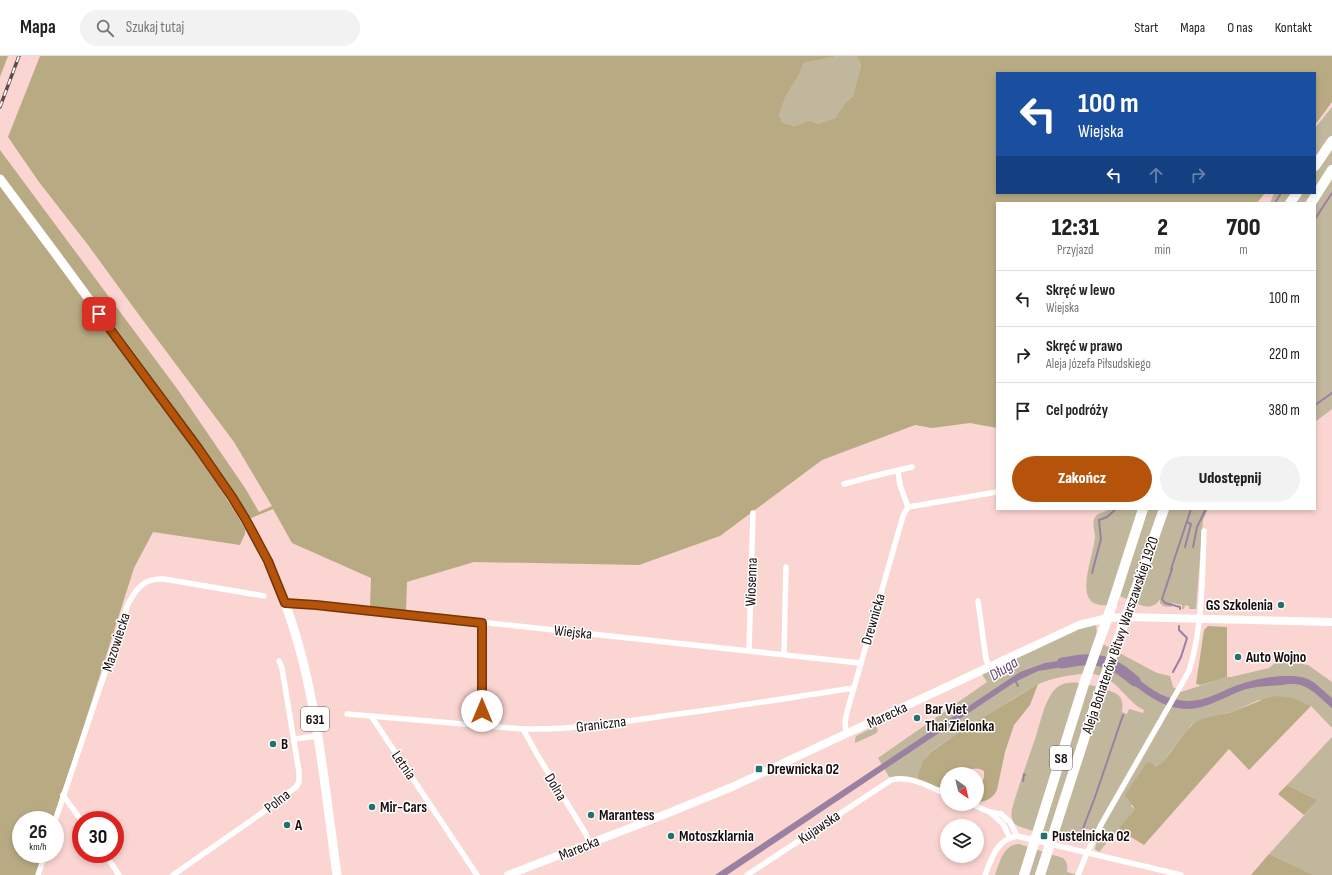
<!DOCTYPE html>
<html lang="pl">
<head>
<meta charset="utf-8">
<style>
  body { margin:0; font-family:"Sofia Sans Condensed",sans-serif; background:#f2f2f2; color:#222; height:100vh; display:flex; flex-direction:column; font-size:15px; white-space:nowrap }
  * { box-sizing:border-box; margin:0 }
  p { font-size:13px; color:#767676 }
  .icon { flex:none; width:22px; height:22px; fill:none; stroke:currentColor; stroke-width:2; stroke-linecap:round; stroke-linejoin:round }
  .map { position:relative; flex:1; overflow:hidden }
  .sheet { position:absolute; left:996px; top:146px; width:320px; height:308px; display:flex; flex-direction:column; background:#fff; border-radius:0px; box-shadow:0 2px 6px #0003 }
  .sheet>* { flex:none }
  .guide { position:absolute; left:996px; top:16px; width:320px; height:122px; border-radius:0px; box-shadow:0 2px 6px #0003; background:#1a4fa0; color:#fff; overflow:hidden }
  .needle { width:26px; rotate:146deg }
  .tools { position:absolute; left:940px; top:711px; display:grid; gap:8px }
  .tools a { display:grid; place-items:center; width:44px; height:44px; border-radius:50%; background:#fff; box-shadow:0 2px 6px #0003; font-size:20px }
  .speed { position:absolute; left:12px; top:755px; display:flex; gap:8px; font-size:20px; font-weight:700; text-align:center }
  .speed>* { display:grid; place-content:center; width:52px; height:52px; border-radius:50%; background:#fff; box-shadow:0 2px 6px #0003; line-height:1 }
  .speed small { font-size:10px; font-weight:400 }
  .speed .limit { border:6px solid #d22; background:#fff; color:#111 }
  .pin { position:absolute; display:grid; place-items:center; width:34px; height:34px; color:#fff; margin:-17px; border-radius:8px; box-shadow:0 2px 6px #0006 }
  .me { position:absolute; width:44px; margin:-22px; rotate:0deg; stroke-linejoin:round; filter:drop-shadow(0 0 3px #0008) }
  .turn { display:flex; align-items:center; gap:14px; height:84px; padding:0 16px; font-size:18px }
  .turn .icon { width:52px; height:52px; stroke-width:2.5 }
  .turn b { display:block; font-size:28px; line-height:34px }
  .lanes { display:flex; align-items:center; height:38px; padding:0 16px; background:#0003; justify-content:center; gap:20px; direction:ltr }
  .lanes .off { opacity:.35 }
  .eta { display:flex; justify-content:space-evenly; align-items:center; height:68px; text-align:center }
  .eta b { font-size:24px; font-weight:800; line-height:28px }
  .action { display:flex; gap:8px; margin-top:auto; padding:8px 16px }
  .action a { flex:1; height:46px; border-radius:24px; background:#b45309; color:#fff; font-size:16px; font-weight:800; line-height:46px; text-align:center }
  .action a+a { background:#f2f2f2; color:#222 }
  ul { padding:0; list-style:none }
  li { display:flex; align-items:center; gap:12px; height:56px; padding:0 16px; border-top:1px solid #e0e0e0 }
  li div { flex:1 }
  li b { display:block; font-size:15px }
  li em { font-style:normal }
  header { display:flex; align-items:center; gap:24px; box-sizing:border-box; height:56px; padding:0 20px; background:#fff; border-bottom:1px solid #e0e0e0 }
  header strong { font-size:19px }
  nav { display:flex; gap:22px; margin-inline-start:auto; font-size:14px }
  .search { width:280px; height:36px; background:#f2f2f2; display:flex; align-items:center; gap:10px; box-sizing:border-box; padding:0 14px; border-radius:22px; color:#767676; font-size:15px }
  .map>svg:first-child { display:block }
  .green { fill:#c0b79c }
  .forest { fill:#b8ab84 }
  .water { fill:#9b81a1 }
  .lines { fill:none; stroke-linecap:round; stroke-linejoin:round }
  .stream { stroke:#9b81a1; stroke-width:2 }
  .river { stroke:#9b81a1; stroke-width:11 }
  .street { stroke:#fff; stroke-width:5.5 }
  .secondary { stroke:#fff; stroke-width:8 }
  .primary { stroke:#fff; stroke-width:9 }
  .highway { stroke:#fff; stroke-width:10 }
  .rail-casing { stroke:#5f4b49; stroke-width:3.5 }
  .rail { stroke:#fff; stroke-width:2; stroke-dasharray:6; stroke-linecap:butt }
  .route-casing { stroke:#753606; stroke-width:10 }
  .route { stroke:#b45309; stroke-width:7 }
  .poi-dot { fill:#26706d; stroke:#fff; stroke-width:1.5 }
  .labels { text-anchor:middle; stroke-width:3; stroke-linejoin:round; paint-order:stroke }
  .shield { fill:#fff; stroke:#5e5655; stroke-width:1 }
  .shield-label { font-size:14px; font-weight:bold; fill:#190d0c }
  .street-label { font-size:15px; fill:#190d0c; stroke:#fff }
  .poi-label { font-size:15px; font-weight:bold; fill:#190d0c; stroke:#fff; text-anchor:start }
  .water-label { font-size:16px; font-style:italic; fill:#684371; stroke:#fff }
</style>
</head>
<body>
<header>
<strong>Mapa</strong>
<div class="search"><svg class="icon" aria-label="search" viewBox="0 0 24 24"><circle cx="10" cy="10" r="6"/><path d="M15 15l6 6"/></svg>Szukaj tutaj</div>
<nav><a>Start</a><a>Mapa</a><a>O nas</a><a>Kontakt</a></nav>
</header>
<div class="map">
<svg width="1332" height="819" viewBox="0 0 1332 819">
  <rect width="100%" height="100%" fill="#fbd5d1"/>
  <g class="green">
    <path d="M 838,0 L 857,0 L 861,9 L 853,40 L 845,47 L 835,62 L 818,68 L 810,64 L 795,70 L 783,67 L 779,59 L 786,40 L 800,17 L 804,7 Z"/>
    <path d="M 1332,51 L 1332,353 L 1315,366 L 1315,147 L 1270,147 L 1274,137 L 1315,137 L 1315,72 Z"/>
    <path d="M 1109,453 L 1208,453 L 1203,464 L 1196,553 L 1189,553 L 1189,550 L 1185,549 L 1184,553 L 1182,553 L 1182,549 L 1172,547 L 1171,551 L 1163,550 L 1160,547 L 1160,543 C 1151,559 1133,545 1120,540 L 1118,549 C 1109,549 1097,551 1091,545 C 1079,532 1094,497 1095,481 C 1095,475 1091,465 1096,460 C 1098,457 1106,456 1109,453 Z"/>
    <path d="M 1096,564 L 1097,585 L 1157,617 L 1170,620 L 1173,631 L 1181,636 L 1227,621 L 1231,621 L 1269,612 L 1279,604 L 1308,609 L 1332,626 L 1332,672 L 1311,650 L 1259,644 L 1234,655 L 1202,664 L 1191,669 L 1165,703 L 1158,711 L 1155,711 L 1131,750 L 1135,753 L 1099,796 L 1095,793 L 1099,776 L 1083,772 C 1081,777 1078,782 1073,784 C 1068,786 1020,772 1015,768 C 1011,764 1011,758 1012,753 C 1019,728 1028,704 1036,680 C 1040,667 1043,653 1049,642 C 1051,638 1055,632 1059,630 C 1073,622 1093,630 1107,634 C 1120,638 1124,642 1122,656 L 1127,658 L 1129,653 L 1143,657 L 1144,654 C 1128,647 1119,625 1098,619 C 1084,615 1052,622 1039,628 C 1022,636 1006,648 989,658 C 975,667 960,675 946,685 C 941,689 935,692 931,696 C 922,704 919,714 917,725 L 891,724 L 878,702 L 987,626 L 980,615 Z"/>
    <path d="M 876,670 L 878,675 L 875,678 L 855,687 L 855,684 L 856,680 Z"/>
    <path d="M 1332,681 L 1332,819 L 1314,819 L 1269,798 L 1318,744 L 1287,729 Z"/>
    <path d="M 1019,788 L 1063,802 C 1067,805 1068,810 1067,816 L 1078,819 L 995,819 C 1000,806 1003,789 1019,788 Z"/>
  </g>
  <g class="forest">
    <path d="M 0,0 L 8,0 L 0,21 Z"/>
    <path d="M 40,0 L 838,0 L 804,7 L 800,17 L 786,40 L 779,59 L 783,67 L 795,70 L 810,64 L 818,68 L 835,62 L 845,47 L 853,40 L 861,9 L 857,0 L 1332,0 L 1332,46 L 1315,69 L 1315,17 L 997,17 L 997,137 L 1265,137 L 1257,147 L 997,147 L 997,372 L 970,367 L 932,372 L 915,369 L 822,404 L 720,480 L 639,509 L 474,506 L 407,526 L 406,555 L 370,552 L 371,522 L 292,487 L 273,453 L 246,464 L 245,478 L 240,489 L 153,476 L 134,512 L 54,764 L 21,764 L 21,798 L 43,798 L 36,819 L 0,819 L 0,94 L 178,334 L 245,432 L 259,456 L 272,450 L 234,386 L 142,263 L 88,189 L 39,126 L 8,81 Z"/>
    <path d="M 1208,570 L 1227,571 L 1227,621 L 1201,629 L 1196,628 L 1204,574 Z"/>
    <path d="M 1038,628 L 1030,649 L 1014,669 L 1005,696 L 997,734 C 993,742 986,747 977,745 L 977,732 L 984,722 L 984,715 C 975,709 970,715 961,717 C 957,719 951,718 947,718 L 947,727 C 935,736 929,731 917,725 L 919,715 L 923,705 L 931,696 L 959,676 Z"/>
    <path d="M 1274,640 L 1292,642 L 1311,650 L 1249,714 L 1229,693 L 1144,789 L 1118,773 L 1135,753 L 1125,739 L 1147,706 L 1152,707 L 1155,711 C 1164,710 1182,678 1191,670 C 1201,660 1221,660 1234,655 C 1248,650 1260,644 1274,640 Z"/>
    <path d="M 1287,729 L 1318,744 L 1304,759 L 1278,738 Z"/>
    <path d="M 1269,798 L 1314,819 L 1251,819 Z"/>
  </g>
  <g class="water">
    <path d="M 1078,602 L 1076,609 L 1038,615 L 1015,626 L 727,819 L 715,819 L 1020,616 L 1045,607 Z"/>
    <path d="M 1125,612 C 1140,624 1155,639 1174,643 C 1201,650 1217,636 1241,628 C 1257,622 1289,617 1305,622 C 1315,625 1324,636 1332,642 L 1332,652 C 1323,645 1314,634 1303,630 C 1297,627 1289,628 1282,629 C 1270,630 1255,630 1243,634 C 1221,642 1202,657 1177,652 C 1155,648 1140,632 1122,621 Z"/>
  </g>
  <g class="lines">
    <g class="stream">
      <path d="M 1275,147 L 1281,137"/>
      <path d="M 1315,163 L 1332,137"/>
      <path d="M 1315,349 L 1332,337"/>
      <path d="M 1185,491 L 1191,468 L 1187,466"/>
      <path d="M 1193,491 L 1197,471 L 1206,453"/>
      <path d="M 1171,513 L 1191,453"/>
      <path d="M 1172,513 L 1162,543 L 1165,547 L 1180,551 L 1180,553"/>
      <path d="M 1092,517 L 1101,483 L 1099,464 L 1107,461 L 1116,453"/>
      <path d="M 1173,616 L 1181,601 L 1187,582 L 1179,574 L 1179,570"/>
      <path d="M 1015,624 L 1018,630"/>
      <path d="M 1023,725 L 1024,718 L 1025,719"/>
      <path d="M 1095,741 L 1123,659"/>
      <path d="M 1079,783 L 1095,741"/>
    </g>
    <path class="river" d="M 1062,607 C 1071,606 1082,603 1091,604 C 1109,604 1122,614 1135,625"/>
    <g class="street">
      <path d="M 844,428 L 878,419 L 912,411"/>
      <path d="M 908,451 L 997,436"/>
      <path d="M 978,545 L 986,603 L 989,611"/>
      <path d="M 285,547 L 304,547 L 860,607"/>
      <path d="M 749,594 L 753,457"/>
      <path d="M 784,598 L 786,511"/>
      <path d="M 347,658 L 523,673 C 570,674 617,667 663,660 C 727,652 790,642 853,632"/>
      <path d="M 371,660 L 477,819"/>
      <path d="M 482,670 L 482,567"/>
      <path d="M 523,673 L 538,700 L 586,778 L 589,787"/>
      <path d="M 846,677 L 845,666 L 847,656 L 903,460 L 908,451 L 900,429 L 898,415"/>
      <path d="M 294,683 L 317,680"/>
      <path d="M 63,739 L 81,764"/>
      <path d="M 971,748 L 990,756 L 1001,758 L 1010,766 L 1017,780"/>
      <path d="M 991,757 L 1003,768 L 1010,782"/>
      <path d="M 55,765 L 128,548 C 137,531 145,522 164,523 L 264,540"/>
      <path d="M 105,798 L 119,819"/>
      <path d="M 38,819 L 45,798"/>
      <path d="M 173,819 L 259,759 L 296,731 L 299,726 L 299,716 L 282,612 L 279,605"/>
      <path d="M 747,819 L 891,724 C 911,719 929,731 947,738"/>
      <path d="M 985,819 C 992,802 996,784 1017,780 L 1181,819"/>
      <path d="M 1078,819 L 1087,797 L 1102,767 L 1189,615 C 1203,570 1202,522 1204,475"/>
    </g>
    <path class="secondary" d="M 508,819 L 666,758 L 732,731 L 1079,569 L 1108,562 L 1125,561 L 1332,566"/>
    <path class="primary" d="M 0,123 C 53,194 106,266 158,337 C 206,404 257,469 285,547 C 317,633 324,728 337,819"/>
    <g class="highway">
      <path d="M 1315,110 L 1332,85"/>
      <path d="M 1290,147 L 1297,137"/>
      <path d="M 1311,147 L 1332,114"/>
      <path d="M 1024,819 L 1084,628 L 1112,549 L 1143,453"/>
      <path d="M 1040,819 L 1099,637 L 1164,453"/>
    </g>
    <defs>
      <path id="rail" d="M 0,51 L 19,0"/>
    </defs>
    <use href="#rail" class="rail-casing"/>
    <use href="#rail" class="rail"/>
  </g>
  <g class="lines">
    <defs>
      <path id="route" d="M 99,258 L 198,392 L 232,441 L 246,464 L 268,505 L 285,547 L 316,549 L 482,567 L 482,655"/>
    </defs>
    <use href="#route" class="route-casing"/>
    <use href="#route" class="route"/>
  </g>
  <g class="poi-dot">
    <circle cx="1281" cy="549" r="4"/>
    <circle cx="1238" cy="601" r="4"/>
    <circle cx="917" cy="662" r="4"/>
    <circle cx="273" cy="688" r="4"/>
    <rect x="755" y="709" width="8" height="8" rx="2"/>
    <circle cx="372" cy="751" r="4"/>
    <circle cx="591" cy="759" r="4"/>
    <circle cx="287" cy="769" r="4"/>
    <circle cx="671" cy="780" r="4"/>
    <rect x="1040" y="776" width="8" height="8" rx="2"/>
  </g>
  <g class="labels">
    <g class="shield">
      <rect x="301" y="651" width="28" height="24" rx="3"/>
      <rect x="1050" y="690" width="22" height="24" rx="3"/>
    </g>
    <g class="shield-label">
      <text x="315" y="668">631</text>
      <text x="1061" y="707">S8</text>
    </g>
    <g class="street-label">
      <text transform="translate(751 526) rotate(-88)" y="5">Wiosenna</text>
      <text transform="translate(873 563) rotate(-74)" y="5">Drewnicka</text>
      <text transform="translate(573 576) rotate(6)" y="5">Wiejska</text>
      <text transform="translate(1120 579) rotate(-71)" y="5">Aleja Bohaterów Bitwy Warszawskiej 1920</text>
      <text transform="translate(116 586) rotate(-72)" y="5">Mazowiecka</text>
      <text transform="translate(887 659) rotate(-25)" y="5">Marecka</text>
      <text transform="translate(601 668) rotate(-7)" y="5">Graniczna</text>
      <text transform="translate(404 709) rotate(56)" y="5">Letnia</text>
      <text transform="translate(556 731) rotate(59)" y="5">Dolna</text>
      <text transform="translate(277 745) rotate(-38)" y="5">Polna</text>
      <text transform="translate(819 771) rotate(-34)" y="5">Kujawska</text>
      <text transform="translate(579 792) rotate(-22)" y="5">Marecka</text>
    </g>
    <g class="poi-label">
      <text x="1273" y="554" text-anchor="end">GS Szkolenia</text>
      <text x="1246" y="606">Auto Wojno</text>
      <text x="925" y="658">Bar Viet<tspan x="925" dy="17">Thai Zielonka</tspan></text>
      <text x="281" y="693">B</text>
      <text x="767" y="718">Drewnicka 02</text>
      <text x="380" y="756">Mir-Cars</text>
      <text x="599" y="764">Marantess</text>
      <text x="295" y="774">A</text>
      <text x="679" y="785">Motoszklarnia</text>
      <text x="1052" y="785">Pustelnicka 02</text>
    </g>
    <g class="water-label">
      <text transform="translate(1003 612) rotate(-32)" y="6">Długa</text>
    </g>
  </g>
</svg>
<div class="tools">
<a><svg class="needle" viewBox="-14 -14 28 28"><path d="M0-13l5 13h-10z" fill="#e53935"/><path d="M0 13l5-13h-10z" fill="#767676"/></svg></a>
<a><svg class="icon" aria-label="layers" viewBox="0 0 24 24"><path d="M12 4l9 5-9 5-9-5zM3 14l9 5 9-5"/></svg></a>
</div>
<div class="speed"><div>26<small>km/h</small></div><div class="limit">30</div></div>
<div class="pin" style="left:99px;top:258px;background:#d93025"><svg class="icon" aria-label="arrive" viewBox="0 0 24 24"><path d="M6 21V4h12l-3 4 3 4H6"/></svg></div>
<svg class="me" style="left:482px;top:655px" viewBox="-20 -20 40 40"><circle r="19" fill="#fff"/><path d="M0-13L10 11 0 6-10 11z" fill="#b45309"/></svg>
<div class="guide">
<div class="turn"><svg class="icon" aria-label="left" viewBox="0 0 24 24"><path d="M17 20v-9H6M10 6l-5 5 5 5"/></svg><div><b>100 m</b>Wiejska</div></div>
<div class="lanes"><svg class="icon" aria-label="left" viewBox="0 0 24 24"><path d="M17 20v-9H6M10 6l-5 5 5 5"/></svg><svg class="icon off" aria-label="ahead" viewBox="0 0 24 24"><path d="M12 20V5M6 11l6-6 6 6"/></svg><svg class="icon off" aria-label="right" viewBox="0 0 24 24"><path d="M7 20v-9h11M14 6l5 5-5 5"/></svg></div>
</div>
<section class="sheet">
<div class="eta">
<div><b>12:31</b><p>Przyjazd</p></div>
<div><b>2</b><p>min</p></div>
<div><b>700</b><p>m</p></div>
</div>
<ul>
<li><svg class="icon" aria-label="left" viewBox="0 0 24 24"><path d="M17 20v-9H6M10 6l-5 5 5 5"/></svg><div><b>Skręć w lewo</b><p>Wiejska</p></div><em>100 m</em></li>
<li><svg class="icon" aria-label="right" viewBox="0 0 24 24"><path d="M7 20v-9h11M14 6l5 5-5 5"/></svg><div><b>Skręć w prawo</b><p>Aleja Józefa Piłsudskiego</p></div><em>220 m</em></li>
<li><svg class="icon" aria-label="arrive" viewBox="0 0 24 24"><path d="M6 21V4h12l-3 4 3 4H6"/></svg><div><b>Cel podróży</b></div><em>380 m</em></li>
</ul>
<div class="action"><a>Zakończ</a><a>Udostępnij</a></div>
</section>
</div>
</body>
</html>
